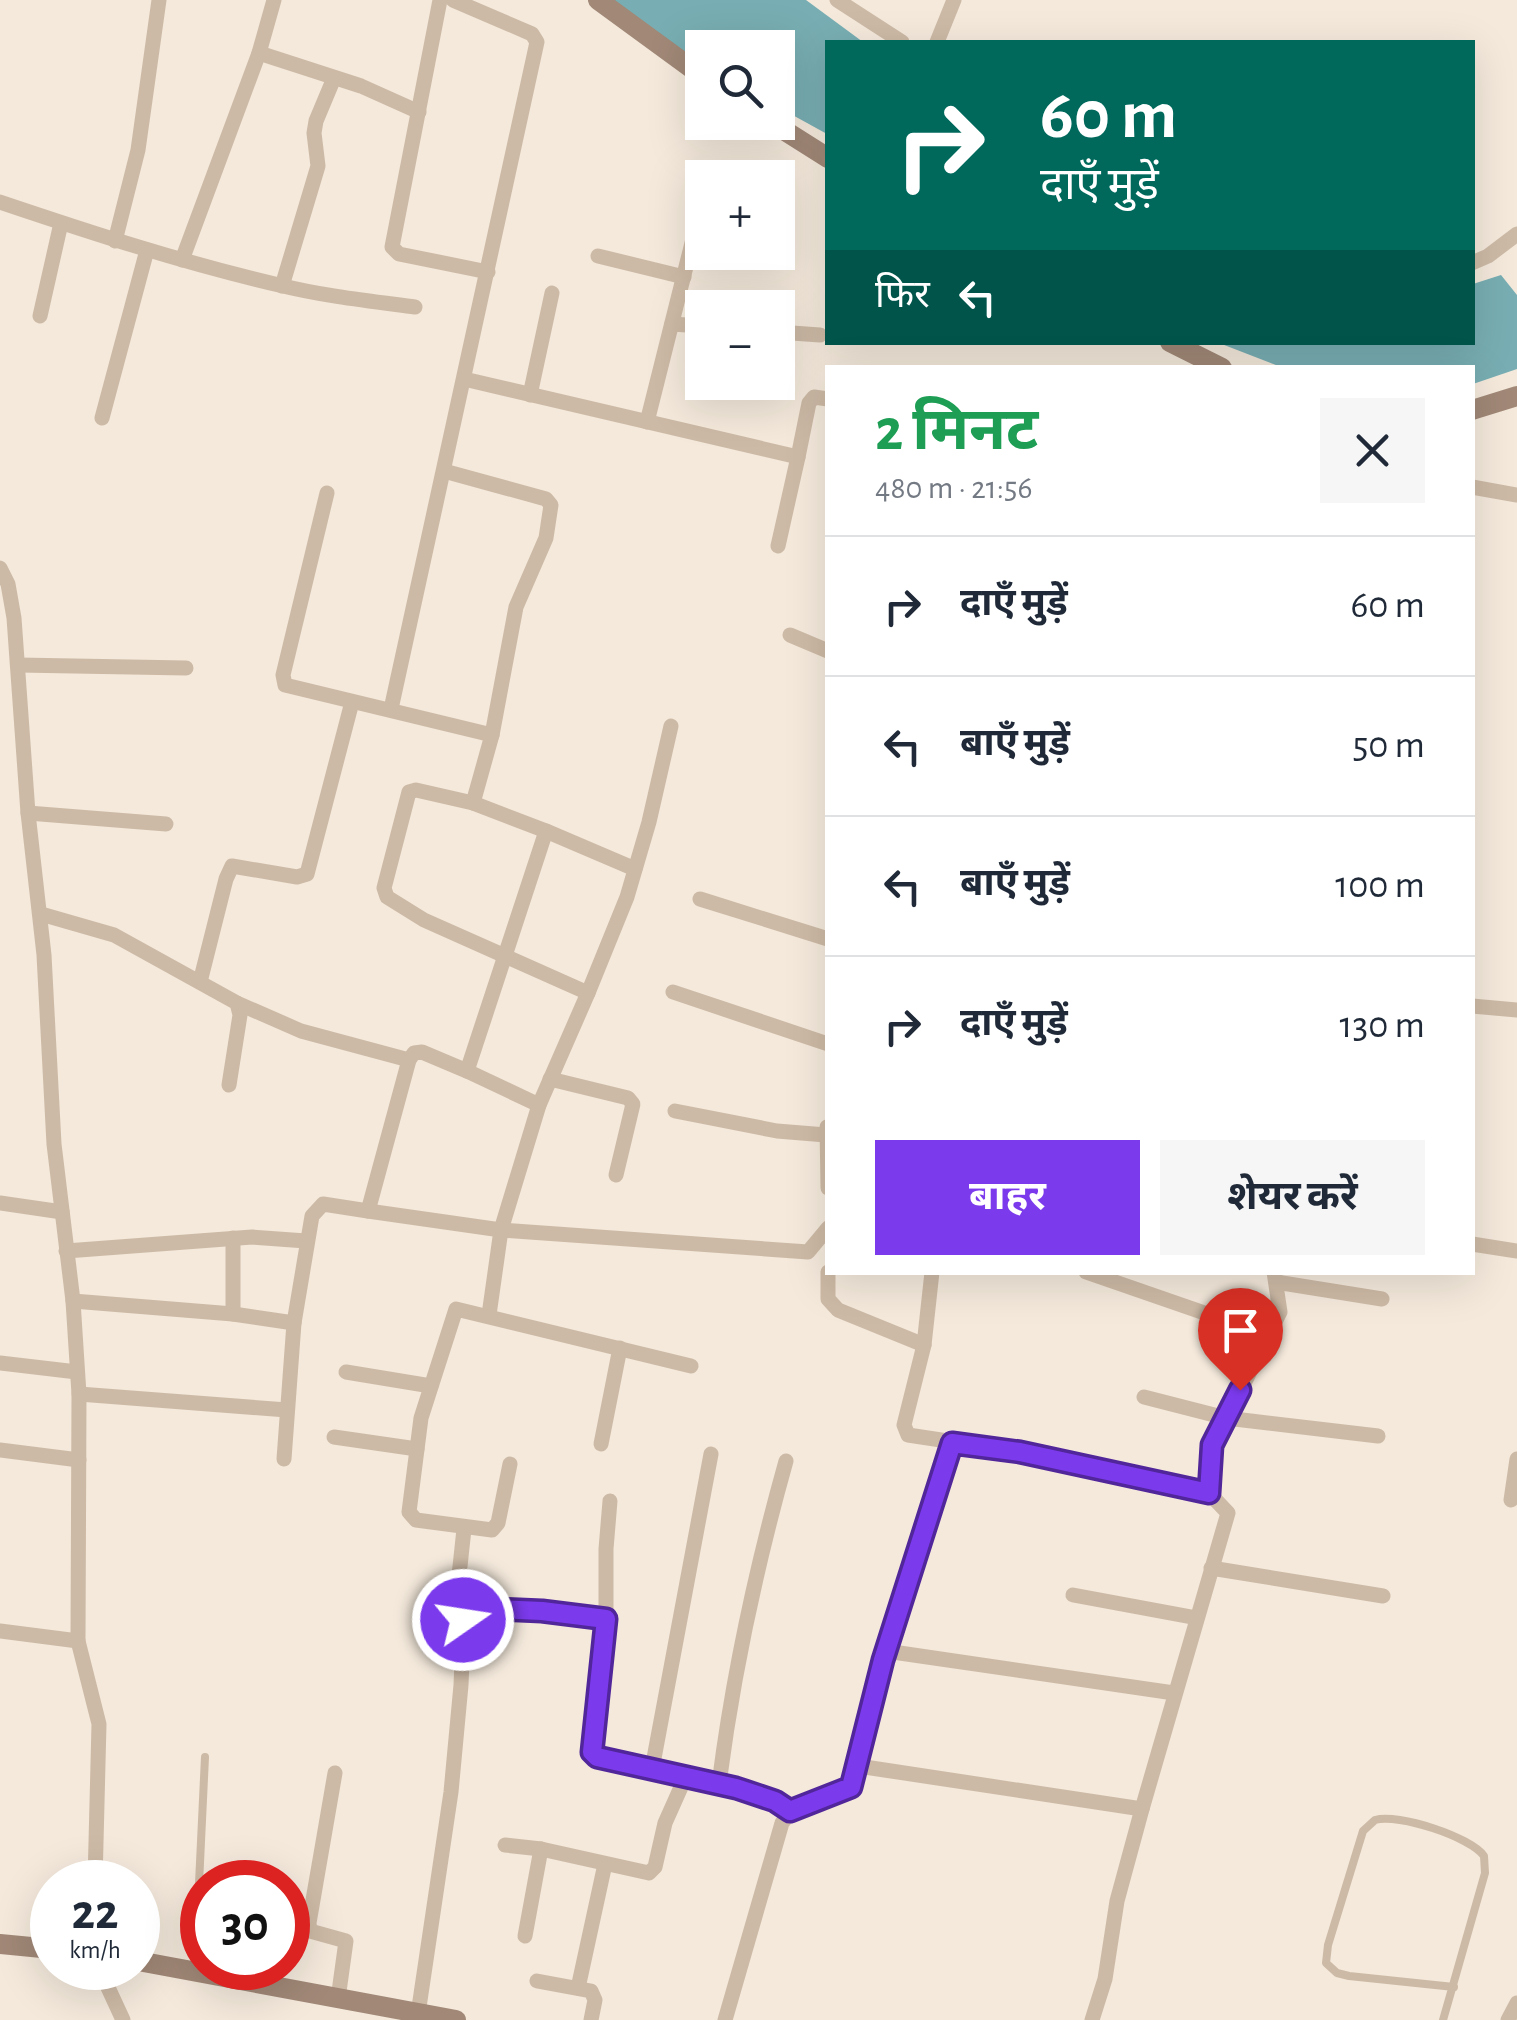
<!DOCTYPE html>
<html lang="hi">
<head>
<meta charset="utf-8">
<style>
  body { margin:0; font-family:"Alegreya Sans","Noto Sans Devanagari",sans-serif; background:#f6f6f7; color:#1f2937; height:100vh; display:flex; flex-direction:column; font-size:38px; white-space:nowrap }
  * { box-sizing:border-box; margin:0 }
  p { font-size:32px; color:#747a83 }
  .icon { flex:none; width:55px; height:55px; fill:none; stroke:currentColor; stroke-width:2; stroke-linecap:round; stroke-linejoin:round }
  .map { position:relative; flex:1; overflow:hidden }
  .sheet { position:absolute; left:825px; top:365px; width:650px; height:910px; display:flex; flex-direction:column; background:#fff; border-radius:0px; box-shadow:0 10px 40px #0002 }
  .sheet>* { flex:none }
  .guide { position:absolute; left:825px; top:40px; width:650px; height:305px; border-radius:0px; box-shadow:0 10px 40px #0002; background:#00695c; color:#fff; overflow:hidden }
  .buttons { position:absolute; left:685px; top:30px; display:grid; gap:20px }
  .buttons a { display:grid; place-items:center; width:110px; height:110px; border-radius:0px; background:#fff; box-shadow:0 10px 40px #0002; font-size:50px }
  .speed { position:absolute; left:30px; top:1860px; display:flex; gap:20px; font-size:50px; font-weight:700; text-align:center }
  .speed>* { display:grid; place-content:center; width:130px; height:130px; border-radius:50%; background:#fff; box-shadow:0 10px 40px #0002; line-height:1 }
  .speed small { font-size:25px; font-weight:400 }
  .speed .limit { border:15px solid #d22; background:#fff; color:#111 }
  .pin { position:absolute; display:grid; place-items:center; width:85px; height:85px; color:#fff; margin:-102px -42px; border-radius:50% 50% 50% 0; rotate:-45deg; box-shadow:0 0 10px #0007 }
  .pin .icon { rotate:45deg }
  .me { position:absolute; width:110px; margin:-55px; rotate:77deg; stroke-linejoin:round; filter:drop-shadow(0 0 8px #0008) }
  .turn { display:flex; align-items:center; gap:35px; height:210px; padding:0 50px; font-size:45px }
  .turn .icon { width:130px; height:130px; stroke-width:2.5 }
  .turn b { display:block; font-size:70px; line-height:85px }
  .then { display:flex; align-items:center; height:95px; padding:0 50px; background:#0003; gap:20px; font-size:38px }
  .round { display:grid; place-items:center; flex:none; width:105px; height:105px; border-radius:0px; background:#f6f6f7 }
  .headline { display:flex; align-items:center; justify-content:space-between; height:170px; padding:0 50px }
  h1 { font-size:60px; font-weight:700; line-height:75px; color:#1e9e55 }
  .primary-button { display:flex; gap:20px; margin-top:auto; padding:20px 50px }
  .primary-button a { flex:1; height:115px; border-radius:0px; background:#7c3aed; color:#fff; font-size:40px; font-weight:700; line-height:115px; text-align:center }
  .primary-button a+a { background:#f6f6f7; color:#1f2937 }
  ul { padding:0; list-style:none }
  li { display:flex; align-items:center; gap:30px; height:140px; padding:0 50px; border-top:2px solid #e0e1e3 }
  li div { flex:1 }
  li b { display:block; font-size:38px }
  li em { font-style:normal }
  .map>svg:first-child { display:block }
  .water { fill:#78aeb3 }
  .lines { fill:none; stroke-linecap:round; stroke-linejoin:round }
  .lane { stroke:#cdbaa6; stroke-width:8 }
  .street { stroke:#cdbaa6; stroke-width:15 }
  .secondary { stroke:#a18877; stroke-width:20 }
  .route-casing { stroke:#51269a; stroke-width:25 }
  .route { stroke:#7c3aed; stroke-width:18 }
</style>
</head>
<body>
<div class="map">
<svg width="1517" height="2020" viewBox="0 0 1517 2020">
  <rect width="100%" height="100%" fill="#f4e9db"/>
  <g class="water">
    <path d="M 612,0 L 806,0 L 863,42 L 828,42 L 827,134 L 778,107 L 778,48 L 702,48 L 702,67 Z"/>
    <path d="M 1501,275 L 1517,295 L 1517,369 L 1473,384 L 1472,368 L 1281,367 L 1219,343 L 1472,342 L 1473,284 Z"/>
  </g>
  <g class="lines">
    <g class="lane">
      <path d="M 195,1968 L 205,1757"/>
      <path d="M 1443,2020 L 1485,1873 L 1484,1856 C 1471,1837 1398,1813 1375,1820 L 1363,1831 L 1328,1945 L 1326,1963 L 1337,1973 L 1349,1976 L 1454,1987"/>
    </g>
    <g class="street">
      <path d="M 440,0 L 392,247 L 399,254 L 488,272"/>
      <path d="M 837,0 L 902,42"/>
      <path d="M 937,42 L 954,0"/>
      <path d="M 259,53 L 361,86 L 419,112"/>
      <path d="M 0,202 C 92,233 184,263 279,285 C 323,296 369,301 415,307"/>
      <path d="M 115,241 L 138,150 L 159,0"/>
      <path d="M 598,256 L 684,277"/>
      <path d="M 182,260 L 259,53 L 274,0"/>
      <path d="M 1472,263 L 1488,256 L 1517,234"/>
      <path d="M 282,286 L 318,166 L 314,133 L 316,121 L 334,78"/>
      <path d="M 40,316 L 61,223"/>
      <path d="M 672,324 L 702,326"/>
      <path d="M 778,332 L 820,335"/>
      <path d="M 464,379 L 798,457 L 809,403 L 814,397 L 828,399"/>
      <path d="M 530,395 L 552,293"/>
      <path d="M 102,418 L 147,250"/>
      <path d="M 647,422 L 694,235"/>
      <path d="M 444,471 L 546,499 L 551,505 L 546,538 L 516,607 L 492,735"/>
      <path d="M 1472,487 L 1517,495"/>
      <path d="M 778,546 L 798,457"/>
      <path d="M 0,568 L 8,584 L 14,618 L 28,813 L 44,955 L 54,1144 L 73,1301 L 79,1394 L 78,1641 L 99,1724 L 95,1882"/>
      <path d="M 790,635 L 828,651"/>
      <path d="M 18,665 L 186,668"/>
      <path d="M 391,709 L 537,42 L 532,34 L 453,0"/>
      <path d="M 473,803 L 416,790 L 409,792 L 384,888 L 387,897 L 424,920 L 588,993 L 539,1105 L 501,1230 L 808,1252 L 828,1228"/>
      <path d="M 28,813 L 166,824"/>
      <path d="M 546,831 L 635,869"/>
      <path d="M 700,899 L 828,939"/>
      <path d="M 41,914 L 114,935 L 237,1003 L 240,1015 L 229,1085"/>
      <path d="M 200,982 L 226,879 L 232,866 L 297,877 L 307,874 L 352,702"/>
      <path d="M 673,992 L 828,1044"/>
      <path d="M 588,993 L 627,897 L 649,822 L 671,726"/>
      <path d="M 237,1003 L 301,1031 L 409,1060"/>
      <path d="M 1472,1006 L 1517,1010"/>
      <path d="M 467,1071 L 539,1105"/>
      <path d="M 550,1079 L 628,1098 L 633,1104 L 616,1175"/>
      <path d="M 675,1111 L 777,1131 L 826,1135"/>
      <path d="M 827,1127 L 828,1188"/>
      <path d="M 0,1203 L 62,1212"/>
      <path d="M 368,1211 L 501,1230 L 489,1315"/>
      <path d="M 233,1238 L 233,1314"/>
      <path d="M 1472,1244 L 1517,1251"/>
      <path d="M 66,1251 L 252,1237 L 306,1241"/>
      <path d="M 828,1272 L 828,1299 L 838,1310 L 924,1345"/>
      <path d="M 932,1272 L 924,1345 L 904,1425 L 908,1435 L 1020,1452 L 1209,1493"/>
      <path d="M 1086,1272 L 1268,1335"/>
      <path d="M 1276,1282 L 1382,1299"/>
      <path d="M 73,1301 L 233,1314 L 294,1323"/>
      <path d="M 0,1363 L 77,1372"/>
      <path d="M 346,1372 L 431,1386"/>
      <path d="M 79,1394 L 287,1410"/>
      <path d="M 1144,1397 L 1226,1418 L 1378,1436"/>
      <path d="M 334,1437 L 417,1449"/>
      <path d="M 601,1444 L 620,1348"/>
      <path d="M 0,1450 L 79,1460"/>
      <path d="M 284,1459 L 294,1323 L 312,1216 L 323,1204 L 368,1211 L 409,1060 L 414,1053 L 422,1052 L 467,1071 L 546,831 L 473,803 L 492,735 L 285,685 L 283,675 L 327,493"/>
      <path d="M 510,1464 L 498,1523 L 492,1530 L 416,1520 L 409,1512 L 421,1418 L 456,1309 L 691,1366"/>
      <path d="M 1511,1500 L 1517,1459"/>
      <path d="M 610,1501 L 606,1549 L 606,1619 L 592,1752 L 597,1757 L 761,1795 L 790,1811"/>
      <path d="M 464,1529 L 458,1585 L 464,1614"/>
      <path d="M 1211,1568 L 1383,1596"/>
      <path d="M 1073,1595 L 1197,1618"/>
      <path d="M 0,1631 L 78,1641"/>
      <path d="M 886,1651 L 1174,1693"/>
      <path d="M 858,1766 L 1142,1809"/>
      <path d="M 652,1769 L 711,1454"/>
      <path d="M 335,1773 L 309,1923 L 310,1931 L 346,1941 L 338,1999"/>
      <path d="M 719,1784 C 733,1674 756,1568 786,1461"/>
      <path d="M 505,1845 L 541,1849 L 649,1873 L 655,1867 L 665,1823 L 686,1776"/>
      <path d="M 525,1936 L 541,1849"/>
      <path d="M 99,1968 L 123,2020"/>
      <path d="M 537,1981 L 591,1991 L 595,2000 L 591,2020"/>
      <path d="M 578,1988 L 605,1864"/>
      <path d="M 418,2014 L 451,1792 L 461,1685 L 464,1614 C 482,1600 579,1616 606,1619"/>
      <path d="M 725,2020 L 782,1823 C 798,1800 826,1796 851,1787 L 883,1660 L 951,1443"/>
      <path d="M 1092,2020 L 1105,1979 L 1117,1901 L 1142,1809 L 1228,1513 L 1209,1493 L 1213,1445 L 1280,1312 L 1274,1272"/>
      <path d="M 1508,2020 L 1517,2003"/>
    </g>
    <g class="secondary">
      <path d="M 598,0 L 702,76"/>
      <path d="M 771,122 L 828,158"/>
      <path d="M 1170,342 L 1222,368"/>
      <path d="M 1472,410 L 1517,396"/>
      <path d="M 0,1944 L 52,1949"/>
      <path d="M 138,1961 L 456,2020"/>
    </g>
  </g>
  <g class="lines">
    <defs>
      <path id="route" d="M 463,1620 L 468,1610 L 474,1608 L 542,1611 L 606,1619 L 592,1752 L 597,1757 L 736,1788 L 775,1801 L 790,1811 L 851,1787 L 883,1660 L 952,1443 L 1020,1452 L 1209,1493 L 1212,1445 L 1240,1390"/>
    </defs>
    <use href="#route" class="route-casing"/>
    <use href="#route" class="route"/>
  </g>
</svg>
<div class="buttons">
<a><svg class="icon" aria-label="search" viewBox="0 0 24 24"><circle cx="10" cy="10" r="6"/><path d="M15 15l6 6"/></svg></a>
<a>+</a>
<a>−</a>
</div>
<div class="speed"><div>22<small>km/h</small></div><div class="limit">30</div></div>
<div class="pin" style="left:1240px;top:1390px;background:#d93025"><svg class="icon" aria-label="arrive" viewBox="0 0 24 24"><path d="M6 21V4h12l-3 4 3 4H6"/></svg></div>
<svg class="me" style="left:463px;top:1620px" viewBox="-20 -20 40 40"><circle r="17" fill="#7c3aed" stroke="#fff" stroke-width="3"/><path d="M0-11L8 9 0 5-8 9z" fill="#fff"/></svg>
<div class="guide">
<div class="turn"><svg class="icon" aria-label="right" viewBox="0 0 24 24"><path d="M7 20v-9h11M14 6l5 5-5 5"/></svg><div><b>60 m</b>दाएँ मुड़ें</div></div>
<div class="then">फिर<svg class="icon" aria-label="left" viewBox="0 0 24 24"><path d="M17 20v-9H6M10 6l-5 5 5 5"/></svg></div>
</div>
<section class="sheet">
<div class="headline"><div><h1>2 मिनट</h1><p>480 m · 21:56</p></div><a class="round"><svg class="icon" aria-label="close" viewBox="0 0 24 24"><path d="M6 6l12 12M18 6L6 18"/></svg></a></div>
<ul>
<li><svg class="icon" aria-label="right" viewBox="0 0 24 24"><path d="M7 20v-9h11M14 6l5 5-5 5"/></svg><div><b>दाएँ मुड़ें</b></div><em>60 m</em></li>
<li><svg class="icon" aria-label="left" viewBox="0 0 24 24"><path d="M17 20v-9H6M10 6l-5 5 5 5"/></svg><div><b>बाएँ मुड़ें</b></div><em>50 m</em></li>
<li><svg class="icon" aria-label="left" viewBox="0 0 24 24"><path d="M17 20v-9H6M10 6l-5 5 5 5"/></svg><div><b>बाएँ मुड़ें</b></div><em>100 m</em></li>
<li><svg class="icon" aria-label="right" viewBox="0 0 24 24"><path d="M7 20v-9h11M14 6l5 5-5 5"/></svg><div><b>दाएँ मुड़ें</b></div><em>130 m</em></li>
</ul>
<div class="primary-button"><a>बाहर</a><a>शेयर करें</a></div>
</section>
</div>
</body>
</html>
